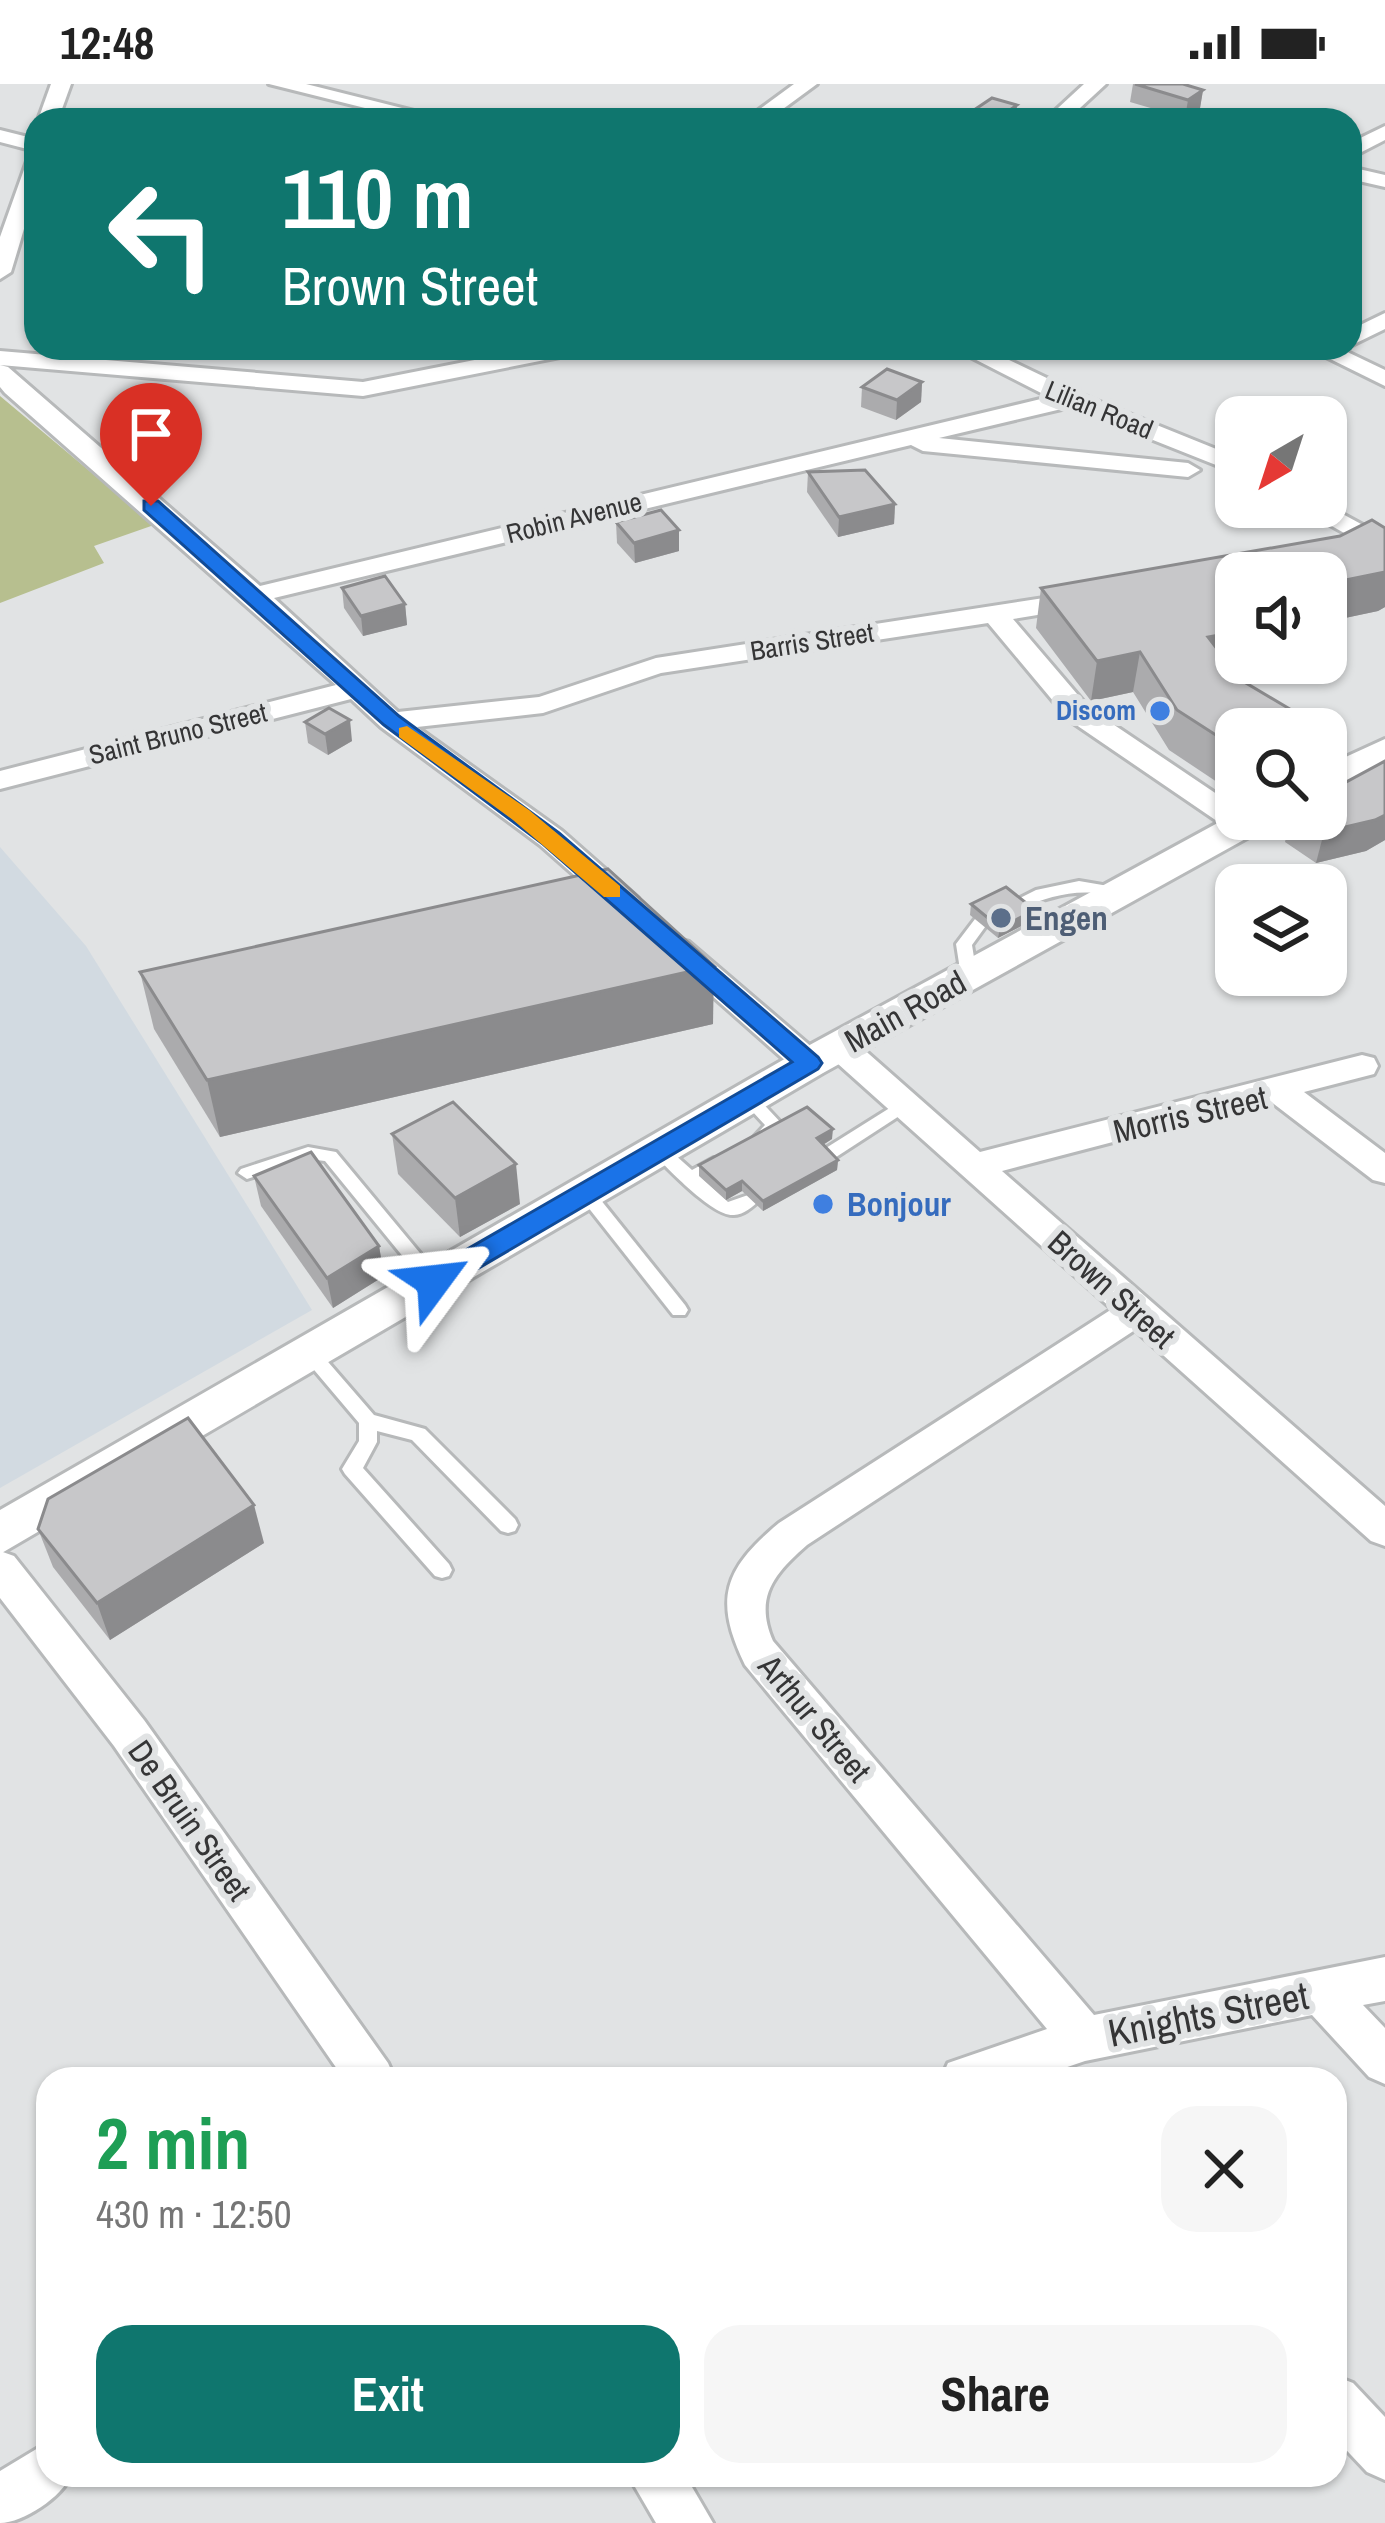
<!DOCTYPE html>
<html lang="en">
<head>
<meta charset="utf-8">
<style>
  body { margin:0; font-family:"Archivo Narrow",sans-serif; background:#f6f6f6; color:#222; height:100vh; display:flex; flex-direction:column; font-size:45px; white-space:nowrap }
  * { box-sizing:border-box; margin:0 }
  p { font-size:39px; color:#767676 }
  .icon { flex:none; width:66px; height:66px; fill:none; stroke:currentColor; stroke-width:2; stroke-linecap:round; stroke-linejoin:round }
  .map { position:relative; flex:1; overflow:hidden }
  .side { position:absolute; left:36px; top:1983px; width:1311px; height:420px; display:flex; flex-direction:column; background:#fff; border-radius:36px; box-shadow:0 3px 9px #0004 }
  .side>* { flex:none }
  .guide { position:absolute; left:24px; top:24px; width:1338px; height:252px; border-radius:36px; box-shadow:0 3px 9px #0004; background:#0f766e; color:#fff; overflow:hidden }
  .needle { width:78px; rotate:219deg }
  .tools { position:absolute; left:1215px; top:312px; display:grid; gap:24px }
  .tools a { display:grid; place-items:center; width:132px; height:132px; border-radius:24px; background:#fff; box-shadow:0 3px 9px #0004; font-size:60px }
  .pin { position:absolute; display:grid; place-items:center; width:102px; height:102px; color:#fff; margin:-123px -51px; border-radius:50% 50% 50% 0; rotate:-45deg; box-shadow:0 0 12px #0007 }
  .pin .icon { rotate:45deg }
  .me { position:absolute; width:132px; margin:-66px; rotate:60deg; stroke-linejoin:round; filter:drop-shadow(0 0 9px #0008) }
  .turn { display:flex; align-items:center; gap:42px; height:252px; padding:0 60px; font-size:54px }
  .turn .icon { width:156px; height:156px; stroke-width:2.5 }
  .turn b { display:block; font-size:84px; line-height:102px }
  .round { display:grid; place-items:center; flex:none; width:126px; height:126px; border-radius:36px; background:#f6f6f6 }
  .head { display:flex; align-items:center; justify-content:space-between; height:204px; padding:0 60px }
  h1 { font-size:72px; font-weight:700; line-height:90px; color:#1e9e55 }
  .action { display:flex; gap:24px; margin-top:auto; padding:24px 60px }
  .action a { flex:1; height:138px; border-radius:36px; background:#0f766e; color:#fff; font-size:48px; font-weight:700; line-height:138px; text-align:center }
  .action a+a { background:#f6f6f6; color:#222 }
  .status { display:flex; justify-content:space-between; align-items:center; height:84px; padding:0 60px; background:#fff; direction:ltr }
  .status svg { height:33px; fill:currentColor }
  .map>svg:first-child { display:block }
  .built { fill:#d2dae1 }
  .green { fill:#b7bf8f }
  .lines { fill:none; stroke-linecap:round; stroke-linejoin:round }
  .service-casing { stroke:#b7b9ba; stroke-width:6 }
  .minor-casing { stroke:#b7b9ba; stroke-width:6 }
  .tertiary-casing { stroke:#b7b9ba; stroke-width:6 }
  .service { fill:#fff; fill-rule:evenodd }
  .minor { fill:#fff; fill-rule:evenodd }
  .tertiary { fill:#fff; fill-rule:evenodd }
  .wall { fill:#ababad }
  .shaded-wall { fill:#8b8b8d }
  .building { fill:#c7c7c9; stroke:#8b8b8d; stroke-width:3 }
  .route { fill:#1a73e8; stroke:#114b97; stroke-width:3 }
  .slow { fill:#f59e0b }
  .shop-dot { fill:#3f7fe0; stroke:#e1e3e4; stroke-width:4.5 }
  .service-dot { fill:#5c6f8a; stroke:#e1e3e4; stroke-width:4.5 }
  .labels { text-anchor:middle; stroke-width:12; stroke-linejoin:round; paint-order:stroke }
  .far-street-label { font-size:27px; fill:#353536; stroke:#e1e3e4 }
  .far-shop-label { font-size:27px; font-weight:bold; fill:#366cbe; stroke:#e1e3e4; text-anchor:end }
  .service-label { font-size:33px; font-weight:bold; fill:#4e5e75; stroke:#e1e3e4; text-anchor:start }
  .street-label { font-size:33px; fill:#353536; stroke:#e1e3e4 }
  .shop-label { font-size:33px; font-weight:bold; fill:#366cbe; stroke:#e1e3e4; text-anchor:start }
  .near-street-label { font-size:39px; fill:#353536; stroke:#e1e3e4 }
</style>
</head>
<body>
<div class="status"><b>12:48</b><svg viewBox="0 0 49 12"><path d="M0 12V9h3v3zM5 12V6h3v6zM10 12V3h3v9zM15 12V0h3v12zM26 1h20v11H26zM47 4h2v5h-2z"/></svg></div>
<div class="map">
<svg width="1385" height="2439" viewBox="0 0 1385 2439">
  <rect width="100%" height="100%" fill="#e1e3e4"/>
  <path class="built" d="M 0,763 L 86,862 L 312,1226 L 0,1404 Z"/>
  <path class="green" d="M 0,312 L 154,441 L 94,462 L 104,479 L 0,519 Z"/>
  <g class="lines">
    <defs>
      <g id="service">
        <path d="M 1079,797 L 1126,805 L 1129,808 L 1121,813 C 1076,803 1056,811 1014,826 L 1006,821 L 1036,806 Z"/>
        <path d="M 980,834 L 988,839 L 972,861 L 977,892 L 969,897 L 961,892 L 956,860 L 975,835 Z"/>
        <path d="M 748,1008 L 754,1010 L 783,1041 L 766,1059 L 760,1061 L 752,1055 L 765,1041 L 740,1014 Z"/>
        <path d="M 904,1015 L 910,1017 L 912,1021 L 910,1025 L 830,1077 L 818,1077 L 815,1073 L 818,1069 Z"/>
        <path d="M 659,1060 L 665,1062 L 692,1086 L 714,1074 L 726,1074 L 729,1078 L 703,1095 L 728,1118 L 751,1110 L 760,1116 C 753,1122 744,1131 734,1131 C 713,1133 669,1085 653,1070 L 651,1066 L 653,1062 Z"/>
        <path d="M 308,1063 L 336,1068 L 439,1192 L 442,1197 L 439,1202 L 427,1202 L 325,1077 L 308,1075 L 247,1095 L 238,1089 L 241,1085 Z"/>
        <path d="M 586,1103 L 592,1105 L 685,1221 L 688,1226 L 685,1231 L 673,1231 L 580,1113 L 577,1109 L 580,1105 Z"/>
        <path d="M 310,1262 L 316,1264 L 374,1331 L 425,1345 L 515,1435 L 518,1441 L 515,1447 L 508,1449 L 501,1447 L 412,1356 L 377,1347 L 377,1358 L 363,1384 L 449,1480 L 452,1486 L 449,1492 L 442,1494 L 435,1492 L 345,1390 L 342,1385 L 359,1357 L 359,1339 L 304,1274 L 301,1269 L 304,1264 Z"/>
      </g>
      <g id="minor">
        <path d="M 51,0 L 71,0 L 58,36 L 38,36 Z"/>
        <path d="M 269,0 L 306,0 L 450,36 L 413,36 Z"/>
        <path d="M 794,0 L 817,0 L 768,36 L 745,36 Z"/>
        <path d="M 1084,0 L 1106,0 L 1067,36 L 1045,36 Z"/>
        <path d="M 1385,42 L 1385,56 L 1350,74 L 1350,59 Z"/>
        <path d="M 0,46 L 36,55 L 36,105 L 11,188 L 0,195 L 0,153 L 31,66 L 0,58 Z"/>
        <path d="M 1350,83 L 1385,91 L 1385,103 L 1350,95 Z"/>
        <path d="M 1385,229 L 1385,245 L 1350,262 L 1350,246 Z"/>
        <path d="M 535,264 L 582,264 L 570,271 L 363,312 L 0,281 L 8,283 L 260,502 L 1049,313 L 953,264 L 984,264 L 1080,310 L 1236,373 L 1236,389 L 1070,323 L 939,354 L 1188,379 L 1200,386 L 1188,393 L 923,367 L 911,361 L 274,514 L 398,628 L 539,613 L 656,574 L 1083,508 L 1092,510 L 1096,516 L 1092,522 L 1013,535 L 1089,624 L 1236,723 L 1236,735 L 1254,735 L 1258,741 L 1253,748 L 1233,748 L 1069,636 L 988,539 L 661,589 L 543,629 L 417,643 L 562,747 L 638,814 L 642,821 L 638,828 L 616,828 L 540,761 L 381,643 L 351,615 L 0,705 L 0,687 L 336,601 L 5,309 L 0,303 L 0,267 L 363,298 Z"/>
        <path d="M 1308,264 L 1339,264 L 1385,286 L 1385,302 Z"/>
        <path d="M 1326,421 L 1385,453 L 1385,472 L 1298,423 Z"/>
        <path d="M 678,855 L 689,858 L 821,971 L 825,979 L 821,987 L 797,987 L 667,872 L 662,865 Z"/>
        <path d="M 840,952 L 852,955 L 980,1068 L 1362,971 L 1374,974 L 1378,982 L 1374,990 L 1304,1008 L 1385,1069 L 1385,1099 L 1373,1096 L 1270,1017 L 1002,1087 L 1385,1422 L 1385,1462 L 1371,1457 L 1135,1246 L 807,1461 C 774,1490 754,1513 773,1557 L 1094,1931 L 1385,1873 L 1385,1917 L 1363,1921 L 1385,1944 L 1385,2000 L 1369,1993 L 1312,1931 L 1085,1977 L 1032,1995 L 941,1995 L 948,1979 L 1047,1945 L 745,1581 C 713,1515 724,1485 779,1439 L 1112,1225 L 828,971 L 824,963 L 828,955 Z"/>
        <path d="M 0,1467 L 14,1472 L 144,1636 L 388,1979 L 395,1995 L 344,1995 L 114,1662 L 0,1514 Z"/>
        <path d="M 1335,2292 L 1353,2299 L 1385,2333 L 1385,2396 L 1367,2388 L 1335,2354 Z"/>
        <path d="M 48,2358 L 48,2391 L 71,2391 C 62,2413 23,2439 0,2439 L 0,2387 Z"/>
        <path d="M 628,2391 L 685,2391 L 713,2439 L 656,2439 Z"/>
      </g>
      <g id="tertiary">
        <path d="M 1385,655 L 1385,680 L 1326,708 L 1326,682 Z"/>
        <path d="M 1236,729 L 1236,735 L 1272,735 L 1267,743 L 823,989 L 0,1470 L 0,1426 L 795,969 Z"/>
      </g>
    </defs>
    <use href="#service" class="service-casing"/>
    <use href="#minor" class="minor-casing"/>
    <use href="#tertiary" class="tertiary-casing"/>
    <use href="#service" class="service"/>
    <use href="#minor" class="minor"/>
    <use href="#tertiary" class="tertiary"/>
  </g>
  <g class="wall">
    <path d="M 1133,0 L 1203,6 L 1200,24 L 1185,34 L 1130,18 Z"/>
    <path d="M 1017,21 L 1015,36 L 971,36 L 971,28 Z"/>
    <path d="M 922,298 L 921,318 L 896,336 L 861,323 L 862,303 Z"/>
    <path d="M 808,388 L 895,420 L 894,440 L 838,453 L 807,408 Z"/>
    <path d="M 616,438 L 679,446 L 679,467 L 635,479 L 617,459 Z"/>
    <path d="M 1385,444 L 1385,523 L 1378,527 L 1326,538 L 1326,489 L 1234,586 L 1236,706 L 1232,708 L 1169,666 L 1133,608 L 1091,617 L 1036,544 L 1041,504 Z"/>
    <path d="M 342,504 L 405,520 L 407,541 L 363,552 L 344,524 Z"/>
    <path d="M 305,638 L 352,657 L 328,671 L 308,659 Z"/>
    <path d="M 1385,677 L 1385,756 L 1366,767 L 1316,779 L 1285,758 L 1290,735 L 1326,735 Z"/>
    <path d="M 971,820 L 1035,826 L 1033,836 L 998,854 L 970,831 Z"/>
    <path d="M 140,888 L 713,940 L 220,1053 L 154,945 Z"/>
    <path d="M 392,1050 L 520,1120 L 460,1153 L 398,1090 Z"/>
    <path d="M 832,1055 L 823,1061 L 838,1076 L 837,1086 L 763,1127 L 742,1107 L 726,1116 L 699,1092 L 699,1081 Z"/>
    <path d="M 254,1092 L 379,1162 L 384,1192 L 333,1224 L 261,1122 Z"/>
    <path d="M 38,1445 L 264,1459 L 110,1556 L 53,1483 Z"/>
  </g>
  <g class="shaded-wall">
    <path d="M 1203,6 L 1200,24 L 1185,34 L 1188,16 Z"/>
    <path d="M 1017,21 L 1015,36 L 996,36 Z"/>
    <path d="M 922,298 L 921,318 L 896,336 L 897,316 Z"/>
    <path d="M 895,420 L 894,440 L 838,453 L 839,433 Z"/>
    <path d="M 679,446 L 679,467 L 635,479 L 634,459 Z"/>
    <path d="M 1385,488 L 1385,523 L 1378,527 L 1326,538 L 1326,500 Z"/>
    <path d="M 405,520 L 407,541 L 363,552 L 361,532 Z"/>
    <path d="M 1236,548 L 1236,579 L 1275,579 L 1200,593 L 1208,553 Z"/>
    <path d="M 1140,568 L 1133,608 L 1091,617 L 1097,577 Z"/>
    <path d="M 350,636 L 352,657 L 328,671 L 325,650 Z"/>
    <path d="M 1385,731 L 1385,756 L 1366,767 L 1316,779 L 1324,748 Z"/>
    <path d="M 1035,826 L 1033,836 L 998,854 L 1000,844 Z"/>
    <path d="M 714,882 L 713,940 L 220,1053 L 207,996 Z"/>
    <path d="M 833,1045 L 832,1055 L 816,1065 L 817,1054 Z"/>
    <path d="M 838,1076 L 837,1086 L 763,1127 L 763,1117 Z"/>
    <path d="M 516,1080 L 520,1120 L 460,1153 L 455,1114 Z"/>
    <path d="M 742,1097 L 742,1107 L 726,1116 L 726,1106 Z"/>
    <path d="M 379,1162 L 384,1192 L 333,1224 L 327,1194 Z"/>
    <path d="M 254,1421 L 264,1459 L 110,1556 L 97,1519 Z"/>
  </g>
  <g class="building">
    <path d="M 1135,0 L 1183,0 L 1203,6 L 1188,16 Z"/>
    <path d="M 992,14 L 1017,21 L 996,36 L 971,28 Z"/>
    <path d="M 1103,28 L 1128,36 L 1088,36 Z"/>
    <path d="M 887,285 L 922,298 L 897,316 L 862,303 Z"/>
    <path d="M 865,386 L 895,420 L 839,433 L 808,388 Z"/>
    <path d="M 661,426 L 679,446 L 634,459 L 616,438 Z"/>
    <path d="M 1372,436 L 1385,444 L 1385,488 L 1326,500 L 1326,489 L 1236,489 L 1236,548 L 1208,553 L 1241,596 L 1310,637 L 1292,645 L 1236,645 L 1236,664 L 1177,626 L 1140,568 L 1097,577 L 1041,504 L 1340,452 Z"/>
    <path d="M 385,492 L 405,520 L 361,532 L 342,504 Z"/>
    <path d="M 329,624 L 350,636 L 325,650 L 305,638 Z"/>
    <path d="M 1385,677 L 1385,731 L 1375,736 L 1324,748 L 1305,735 L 1326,735 L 1326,709 Z"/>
    <path d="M 608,785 L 714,882 L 207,996 L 140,888 Z"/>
    <path d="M 1006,803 L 1035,826 L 1000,844 L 971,820 Z"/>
    <path d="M 453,1018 L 516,1080 L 455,1114 L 392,1050 Z"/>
    <path d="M 807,1023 L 833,1045 L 817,1054 L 838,1076 L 763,1117 L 742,1097 L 726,1106 L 699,1081 Z"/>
    <path d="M 311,1068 L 379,1162 L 327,1194 L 254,1092 Z"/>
    <path d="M 188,1334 L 254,1421 L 97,1519 L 38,1445 L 48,1415 Z"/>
  </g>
  <path class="route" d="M 144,417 L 158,417 L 399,632 L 559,749 L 818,973 L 822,979 L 818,985 L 443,1205 L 424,1205 L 420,1197 L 424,1190 L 792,978 L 543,760 L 384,641 L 144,426 Z"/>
  <path class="slow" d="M 407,642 L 529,726 L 620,802 L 620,813 L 604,813 L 513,736 L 399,653 L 399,644 Z"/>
  <g class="shop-dot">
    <circle cx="1160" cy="627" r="12"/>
    <circle cx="823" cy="1120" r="12"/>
  </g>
  <circle class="service-dot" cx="1001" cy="834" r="12"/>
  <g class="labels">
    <g class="far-street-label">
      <text transform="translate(1099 326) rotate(22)" y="9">Lilian Road</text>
      <text transform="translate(574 434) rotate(-14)" y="9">Robin Avenue</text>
      <text transform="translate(812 558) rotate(-9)" y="9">Barris Street</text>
      <text transform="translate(178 650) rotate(-14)" y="9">Saint Bruno Street</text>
    </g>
    <g class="far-shop-label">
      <text x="1136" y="636">Discom</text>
    </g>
    <g class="service-label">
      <text x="1025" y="846">Engen</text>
    </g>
    <g class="street-label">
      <text transform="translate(905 927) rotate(-29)" y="12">Main Road</text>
      <text transform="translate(1190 1030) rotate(-13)" y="12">Morris Street</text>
      <text transform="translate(1112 1205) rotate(42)" y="12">Brown Street</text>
      <text transform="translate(815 1634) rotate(50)" y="12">Arthur Street</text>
      <text transform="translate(190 1736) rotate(55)" y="12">De Bruin Street</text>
    </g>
    <g class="shop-label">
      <text x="847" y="1132">Bonjour</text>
    </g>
    <g class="near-street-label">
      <text transform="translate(1208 1930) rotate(-11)" y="14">Knights Street</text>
    </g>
  </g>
</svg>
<div class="tools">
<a><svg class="needle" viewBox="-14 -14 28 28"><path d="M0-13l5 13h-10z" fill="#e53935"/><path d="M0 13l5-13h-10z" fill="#767676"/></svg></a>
<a><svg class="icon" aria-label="sound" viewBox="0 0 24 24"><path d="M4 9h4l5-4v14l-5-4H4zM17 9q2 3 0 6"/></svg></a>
<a><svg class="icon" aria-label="search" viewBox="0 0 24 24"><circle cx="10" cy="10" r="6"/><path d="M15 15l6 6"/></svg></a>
<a><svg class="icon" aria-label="layers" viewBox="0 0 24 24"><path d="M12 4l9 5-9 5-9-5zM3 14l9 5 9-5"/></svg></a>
</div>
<div class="pin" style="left:151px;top:422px;background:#d93025"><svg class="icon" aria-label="arrive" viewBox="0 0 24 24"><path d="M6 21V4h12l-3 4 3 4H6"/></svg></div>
<svg class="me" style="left:434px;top:1197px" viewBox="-20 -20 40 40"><path d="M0-17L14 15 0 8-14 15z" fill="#1a73e8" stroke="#fff" stroke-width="4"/></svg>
<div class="guide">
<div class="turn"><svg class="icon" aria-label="left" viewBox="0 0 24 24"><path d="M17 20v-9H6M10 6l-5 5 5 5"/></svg><div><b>110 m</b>Brown Street</div></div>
</div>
<section class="side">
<div class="head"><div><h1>2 min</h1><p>430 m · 12:50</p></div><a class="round"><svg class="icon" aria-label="close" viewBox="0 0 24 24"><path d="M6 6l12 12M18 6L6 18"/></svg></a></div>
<div class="action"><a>Exit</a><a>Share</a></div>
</section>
</div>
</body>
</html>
